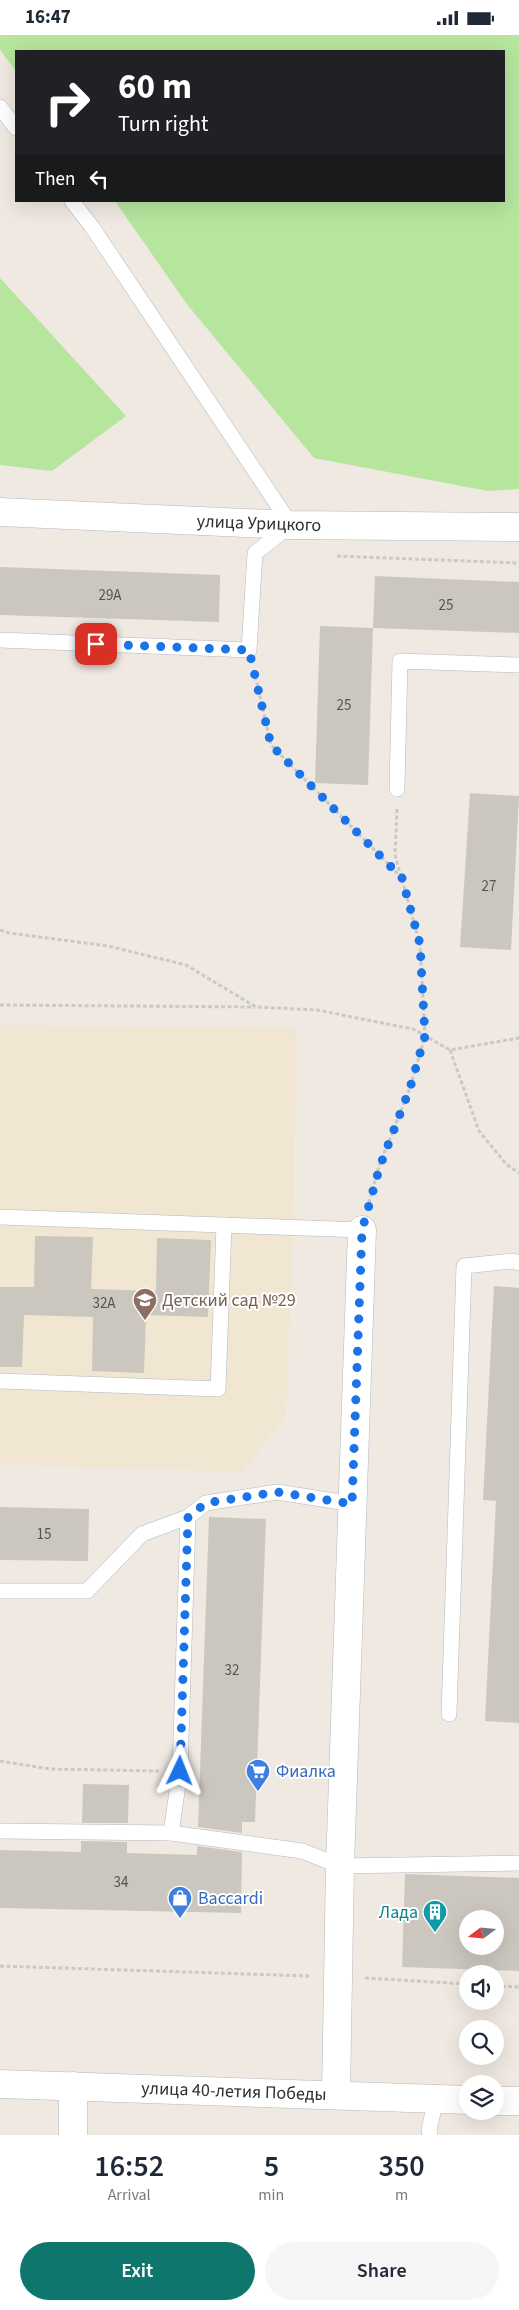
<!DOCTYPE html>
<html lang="en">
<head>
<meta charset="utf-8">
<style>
  body { margin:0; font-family:"Source Sans 3",sans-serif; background:#f6f6f7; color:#1f2937; height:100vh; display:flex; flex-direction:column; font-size:19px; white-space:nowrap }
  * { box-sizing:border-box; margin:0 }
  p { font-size:16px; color:#747a83 }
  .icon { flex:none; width:28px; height:28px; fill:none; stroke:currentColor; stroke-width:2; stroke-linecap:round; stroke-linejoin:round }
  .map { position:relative; height:2100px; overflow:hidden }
  .side { display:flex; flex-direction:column; background:#fff; flex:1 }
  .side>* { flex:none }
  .top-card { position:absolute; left:15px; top:15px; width:490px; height:152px; border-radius:0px; box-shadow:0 5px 20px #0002; background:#202124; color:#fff; overflow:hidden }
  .needle { width:32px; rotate:254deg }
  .tools { position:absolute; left:459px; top:1875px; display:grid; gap:10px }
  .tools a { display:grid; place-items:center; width:45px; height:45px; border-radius:50%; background:#fff; box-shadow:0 5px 20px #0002; font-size:25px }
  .pin { position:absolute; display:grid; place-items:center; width:42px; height:42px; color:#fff; margin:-21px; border-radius:10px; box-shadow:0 2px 8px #0006 }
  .me { position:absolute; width:55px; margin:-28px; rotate:2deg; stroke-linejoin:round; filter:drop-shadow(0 0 4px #0008) }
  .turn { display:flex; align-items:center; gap:18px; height:105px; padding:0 20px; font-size:22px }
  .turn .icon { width:65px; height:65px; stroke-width:2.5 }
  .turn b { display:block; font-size:35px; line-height:42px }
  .then { display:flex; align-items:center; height:48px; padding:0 20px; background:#0003; gap:10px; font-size:19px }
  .eta { display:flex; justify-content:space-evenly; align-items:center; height:85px; text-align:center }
  .eta b { font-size:30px; font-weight:600; line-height:35px }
  .primary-button { display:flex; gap:10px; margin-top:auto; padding:10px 20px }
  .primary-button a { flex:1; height:58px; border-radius:30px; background:#0f766e; color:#fff; font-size:20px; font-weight:600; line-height:58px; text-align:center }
  .primary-button a+a { background:#f6f6f7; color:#1f2937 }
  .status { display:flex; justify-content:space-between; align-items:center; height:35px; padding:0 25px; background:#fff; direction:ltr }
  .status svg { height:14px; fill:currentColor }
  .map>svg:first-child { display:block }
  .education { fill:#f0e6d1 }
  .green { fill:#b6e59e }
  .building { fill:#cbc7bf; fill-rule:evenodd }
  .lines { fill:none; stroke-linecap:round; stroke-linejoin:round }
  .service-casing { stroke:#b4b7c1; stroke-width:16 }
  .minor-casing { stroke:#b4b7c1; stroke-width:29 }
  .tertiary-casing { stroke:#b4b7c1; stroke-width:29 }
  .secondary-casing { stroke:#b4b7c1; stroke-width:29 }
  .path { stroke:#c9c9c9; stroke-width:3; stroke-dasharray:4 2.5; stroke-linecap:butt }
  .service { stroke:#fff; stroke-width:15 }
  .minor { stroke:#fff; stroke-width:28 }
  .tertiary { stroke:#fff; stroke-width:28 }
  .secondary { stroke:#fff; stroke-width:28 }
  .route { stroke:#1a73e8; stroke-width:9; stroke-dasharray:0 16.2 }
  .labels { text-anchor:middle; stroke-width:4; stroke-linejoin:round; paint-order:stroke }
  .number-label { font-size:15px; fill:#555452 }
  .street-label { font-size:18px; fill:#2e2e2e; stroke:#fff }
  .education-label { font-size:18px; fill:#785e54; stroke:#fff; text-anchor:start }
  .shop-label { font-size:18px; fill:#366cbe; stroke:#fff; text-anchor:start }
  .culture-label { font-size:18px; fill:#0d838f; stroke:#fff; text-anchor:end }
</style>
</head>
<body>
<div class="status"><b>16:47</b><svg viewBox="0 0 49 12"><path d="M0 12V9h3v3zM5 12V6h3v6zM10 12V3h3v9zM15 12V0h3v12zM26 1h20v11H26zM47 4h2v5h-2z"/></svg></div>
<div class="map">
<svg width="519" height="2100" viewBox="0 0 519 2100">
  <rect width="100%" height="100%" fill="#efe9e1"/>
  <path class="education" d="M 0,990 L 296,994 L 293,1192 L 286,1380 L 242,1437 L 0,1429 Z"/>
  <g class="green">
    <path d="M 0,0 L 519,0 L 519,454 L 488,456 L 314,423 L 186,268 L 115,166 L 504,166 L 504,16 L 16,16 L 16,36 L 0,15 Z"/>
    <path d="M 0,243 L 126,381 L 52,436 L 0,430 Z"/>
  </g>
  <g class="building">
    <path d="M 0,532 L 220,540 L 219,587 L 0,580 Z"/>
    <path d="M 375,541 L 519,547 L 519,598 L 373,593 Z"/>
    <path d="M 320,591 L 373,593 L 368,750 L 315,748 Z"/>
    <path d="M 470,758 L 519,761 L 511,915 L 460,912 Z"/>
    <path d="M 35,1201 L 93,1202 L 91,1254 L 156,1256 L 157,1203 L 211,1205 L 208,1282 L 146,1280 L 144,1338 L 92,1336 L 93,1282 L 24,1280 L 22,1332 L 0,1332 L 0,1252 L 34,1252 Z"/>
    <path d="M 494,1251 L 519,1253 L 519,1688 L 485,1686 L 496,1466 L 483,1465 Z"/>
    <path d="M 0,1472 L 89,1474 L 88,1526 L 0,1525 Z"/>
    <path d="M 209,1482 L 266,1484 L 255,1787 L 242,1787 L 242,1798 L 198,1792 Z"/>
    <path d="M 83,1749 L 129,1750 L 128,1788 L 82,1788 Z"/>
    <path d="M 81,1806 L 127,1807 L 127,1818 L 197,1820 L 197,1811 L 242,1817 L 241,1878 L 0,1873 L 0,1815 L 81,1817 Z"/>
    <path d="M 405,1839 L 519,1843 L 519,1936 L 402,1932 ZM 468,1884 L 495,1884 L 495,1911 L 468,1911 Z"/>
  </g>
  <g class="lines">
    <defs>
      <g id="service">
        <path d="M 0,72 L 16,93"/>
        <path d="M 0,605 L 249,615 L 255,518 L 291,490 L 92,192 L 72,166"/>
        <path d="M 397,754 L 400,626 L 519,630"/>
        <path d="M 0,1182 L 362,1195"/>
        <path d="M 0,1346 L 218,1354 L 224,1190"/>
        <path d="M 0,1556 L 87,1556 L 142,1499 L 188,1482"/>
        <path d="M 449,1679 L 464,1231 L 513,1226 L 519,1228"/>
        <path d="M 0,1796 L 171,1798 L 302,1816 L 340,1831 L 519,1828"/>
        <path d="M 171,1798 L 180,1736 L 188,1482 L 206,1468 L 277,1457 L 353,1469"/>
        <path d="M 430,2100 L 429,2095 L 436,2064"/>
      </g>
      <g id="minor">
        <path d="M 336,2059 L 340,1831 L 362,1195"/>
        <path d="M 73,2100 L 73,2051"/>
      </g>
      <path id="tertiary" d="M 0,477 L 291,490 L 519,492"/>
      <g id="secondary">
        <path d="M 0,2049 L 468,2065"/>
        <path d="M 495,2066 L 519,2066"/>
      </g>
    </defs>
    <use href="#service" class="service-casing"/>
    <use href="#minor" class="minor-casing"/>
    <use href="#tertiary" class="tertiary-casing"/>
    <use href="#secondary" class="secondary-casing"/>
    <g class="path">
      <path d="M 337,521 L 519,528"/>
      <path d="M 254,635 L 271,710 L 400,841"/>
      <path d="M 0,895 L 9,898 L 108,911 L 186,930 L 256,972 L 317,975 L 413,994 L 450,1015 L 519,1003"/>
      <path d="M 0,970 L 255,972"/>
      <path d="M 450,1015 L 479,1096 L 506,1129 L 519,1138"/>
      <path d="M 369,1168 L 379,1131 L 410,1053 L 425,1001 L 420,909 L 395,820 L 397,774"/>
      <path d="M 0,1726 L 50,1734 L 159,1736"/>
      <path d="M 0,1931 L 309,1941"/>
      <path d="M 365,1943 L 468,1949"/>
      <path d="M 495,1951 L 519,1952"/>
    </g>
    <use href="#service" class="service"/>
    <use href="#minor" class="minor"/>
    <use href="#tertiary" class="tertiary"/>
    <use href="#secondary" class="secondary"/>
  </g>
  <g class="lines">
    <path class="route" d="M 96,609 L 249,615 L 271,710 L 402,843 L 420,909 L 425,1001 L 410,1053 L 380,1131 L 362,1195 L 352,1469 L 277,1457 L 206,1468 L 188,1482 L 180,1736"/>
  </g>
  <defs>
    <symbol id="school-pin" viewBox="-11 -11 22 30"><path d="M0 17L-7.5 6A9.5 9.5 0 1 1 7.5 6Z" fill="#8d6e63" stroke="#fff"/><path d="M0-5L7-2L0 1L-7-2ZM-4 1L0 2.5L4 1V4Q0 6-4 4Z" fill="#fff"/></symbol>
    <symbol id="supermarket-pin" viewBox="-11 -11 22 30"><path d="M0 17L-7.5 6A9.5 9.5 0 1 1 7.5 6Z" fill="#3f7fe0" stroke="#fff"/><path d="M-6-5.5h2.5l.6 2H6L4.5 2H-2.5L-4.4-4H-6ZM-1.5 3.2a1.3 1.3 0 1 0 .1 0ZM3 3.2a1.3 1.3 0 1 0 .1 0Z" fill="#fff"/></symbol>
    <symbol id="shop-pin" viewBox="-11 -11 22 30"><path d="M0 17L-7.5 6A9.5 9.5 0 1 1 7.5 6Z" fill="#3f7fe0" stroke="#fff"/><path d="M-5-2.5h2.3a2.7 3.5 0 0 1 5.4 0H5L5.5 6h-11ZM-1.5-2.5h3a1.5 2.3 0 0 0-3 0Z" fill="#fff"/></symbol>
    <symbol id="building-pin" viewBox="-11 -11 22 30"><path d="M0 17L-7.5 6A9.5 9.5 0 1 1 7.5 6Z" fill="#0f9aa8" stroke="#fff"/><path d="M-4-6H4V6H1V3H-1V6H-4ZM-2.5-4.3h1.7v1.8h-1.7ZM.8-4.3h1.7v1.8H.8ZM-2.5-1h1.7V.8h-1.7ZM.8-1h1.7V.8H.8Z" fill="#fff"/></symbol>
  </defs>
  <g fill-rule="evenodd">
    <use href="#school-pin" x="131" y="1251" width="28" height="38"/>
    <use href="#supermarket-pin" x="244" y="1722" width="28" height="38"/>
    <use href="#shop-pin" x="166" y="1849" width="28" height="38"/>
    <use href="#building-pin" x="421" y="1863" width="28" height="38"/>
  </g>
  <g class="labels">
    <g class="number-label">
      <text x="110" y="565">29А</text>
      <text x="446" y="575">25</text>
      <text x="344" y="675">25</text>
      <text x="489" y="856">27</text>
      <text x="104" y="1273">32А</text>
      <text x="44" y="1504">15</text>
      <text x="232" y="1640">32</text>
      <text x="121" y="1852">34</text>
    </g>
    <g class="street-label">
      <text transform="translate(259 488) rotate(2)" y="6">улица Урицкого</text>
      <text transform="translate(234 2056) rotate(2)" y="6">улица 40-летия Победы</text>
    </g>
    <g class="education-label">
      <text x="162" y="1271">Детский сад №29</text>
    </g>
    <g class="shop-label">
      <text x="276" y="1742">Фиалка</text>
      <text x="198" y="1869">Baccardi</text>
    </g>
    <g class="culture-label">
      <text x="418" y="1883">Лада</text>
    </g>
  </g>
</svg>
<div class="tools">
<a><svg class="needle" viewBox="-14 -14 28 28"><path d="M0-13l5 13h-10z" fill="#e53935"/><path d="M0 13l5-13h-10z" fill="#747a83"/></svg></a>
<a><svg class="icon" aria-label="sound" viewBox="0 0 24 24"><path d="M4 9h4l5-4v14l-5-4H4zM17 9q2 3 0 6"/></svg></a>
<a><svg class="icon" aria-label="search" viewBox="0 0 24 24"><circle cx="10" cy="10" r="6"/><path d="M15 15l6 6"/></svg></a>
<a><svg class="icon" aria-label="layers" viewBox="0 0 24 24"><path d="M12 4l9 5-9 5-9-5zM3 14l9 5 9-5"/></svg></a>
</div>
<div class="pin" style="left:96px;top:609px;background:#d93025"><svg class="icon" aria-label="arrive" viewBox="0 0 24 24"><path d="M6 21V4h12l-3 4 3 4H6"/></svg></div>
<svg class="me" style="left:180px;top:1736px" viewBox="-20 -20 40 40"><path d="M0-17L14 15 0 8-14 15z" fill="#1a73e8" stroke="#fff" stroke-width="4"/></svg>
<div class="top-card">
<div class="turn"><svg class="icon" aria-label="right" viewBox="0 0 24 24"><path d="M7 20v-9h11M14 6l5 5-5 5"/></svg><div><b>60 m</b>Turn right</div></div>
<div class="then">Then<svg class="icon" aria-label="left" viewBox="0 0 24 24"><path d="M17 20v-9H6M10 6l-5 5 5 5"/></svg></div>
</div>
</div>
<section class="side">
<div class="eta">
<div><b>16:52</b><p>Arrival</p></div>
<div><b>5</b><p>min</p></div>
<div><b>350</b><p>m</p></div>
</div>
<div class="primary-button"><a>Exit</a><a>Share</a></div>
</section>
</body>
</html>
